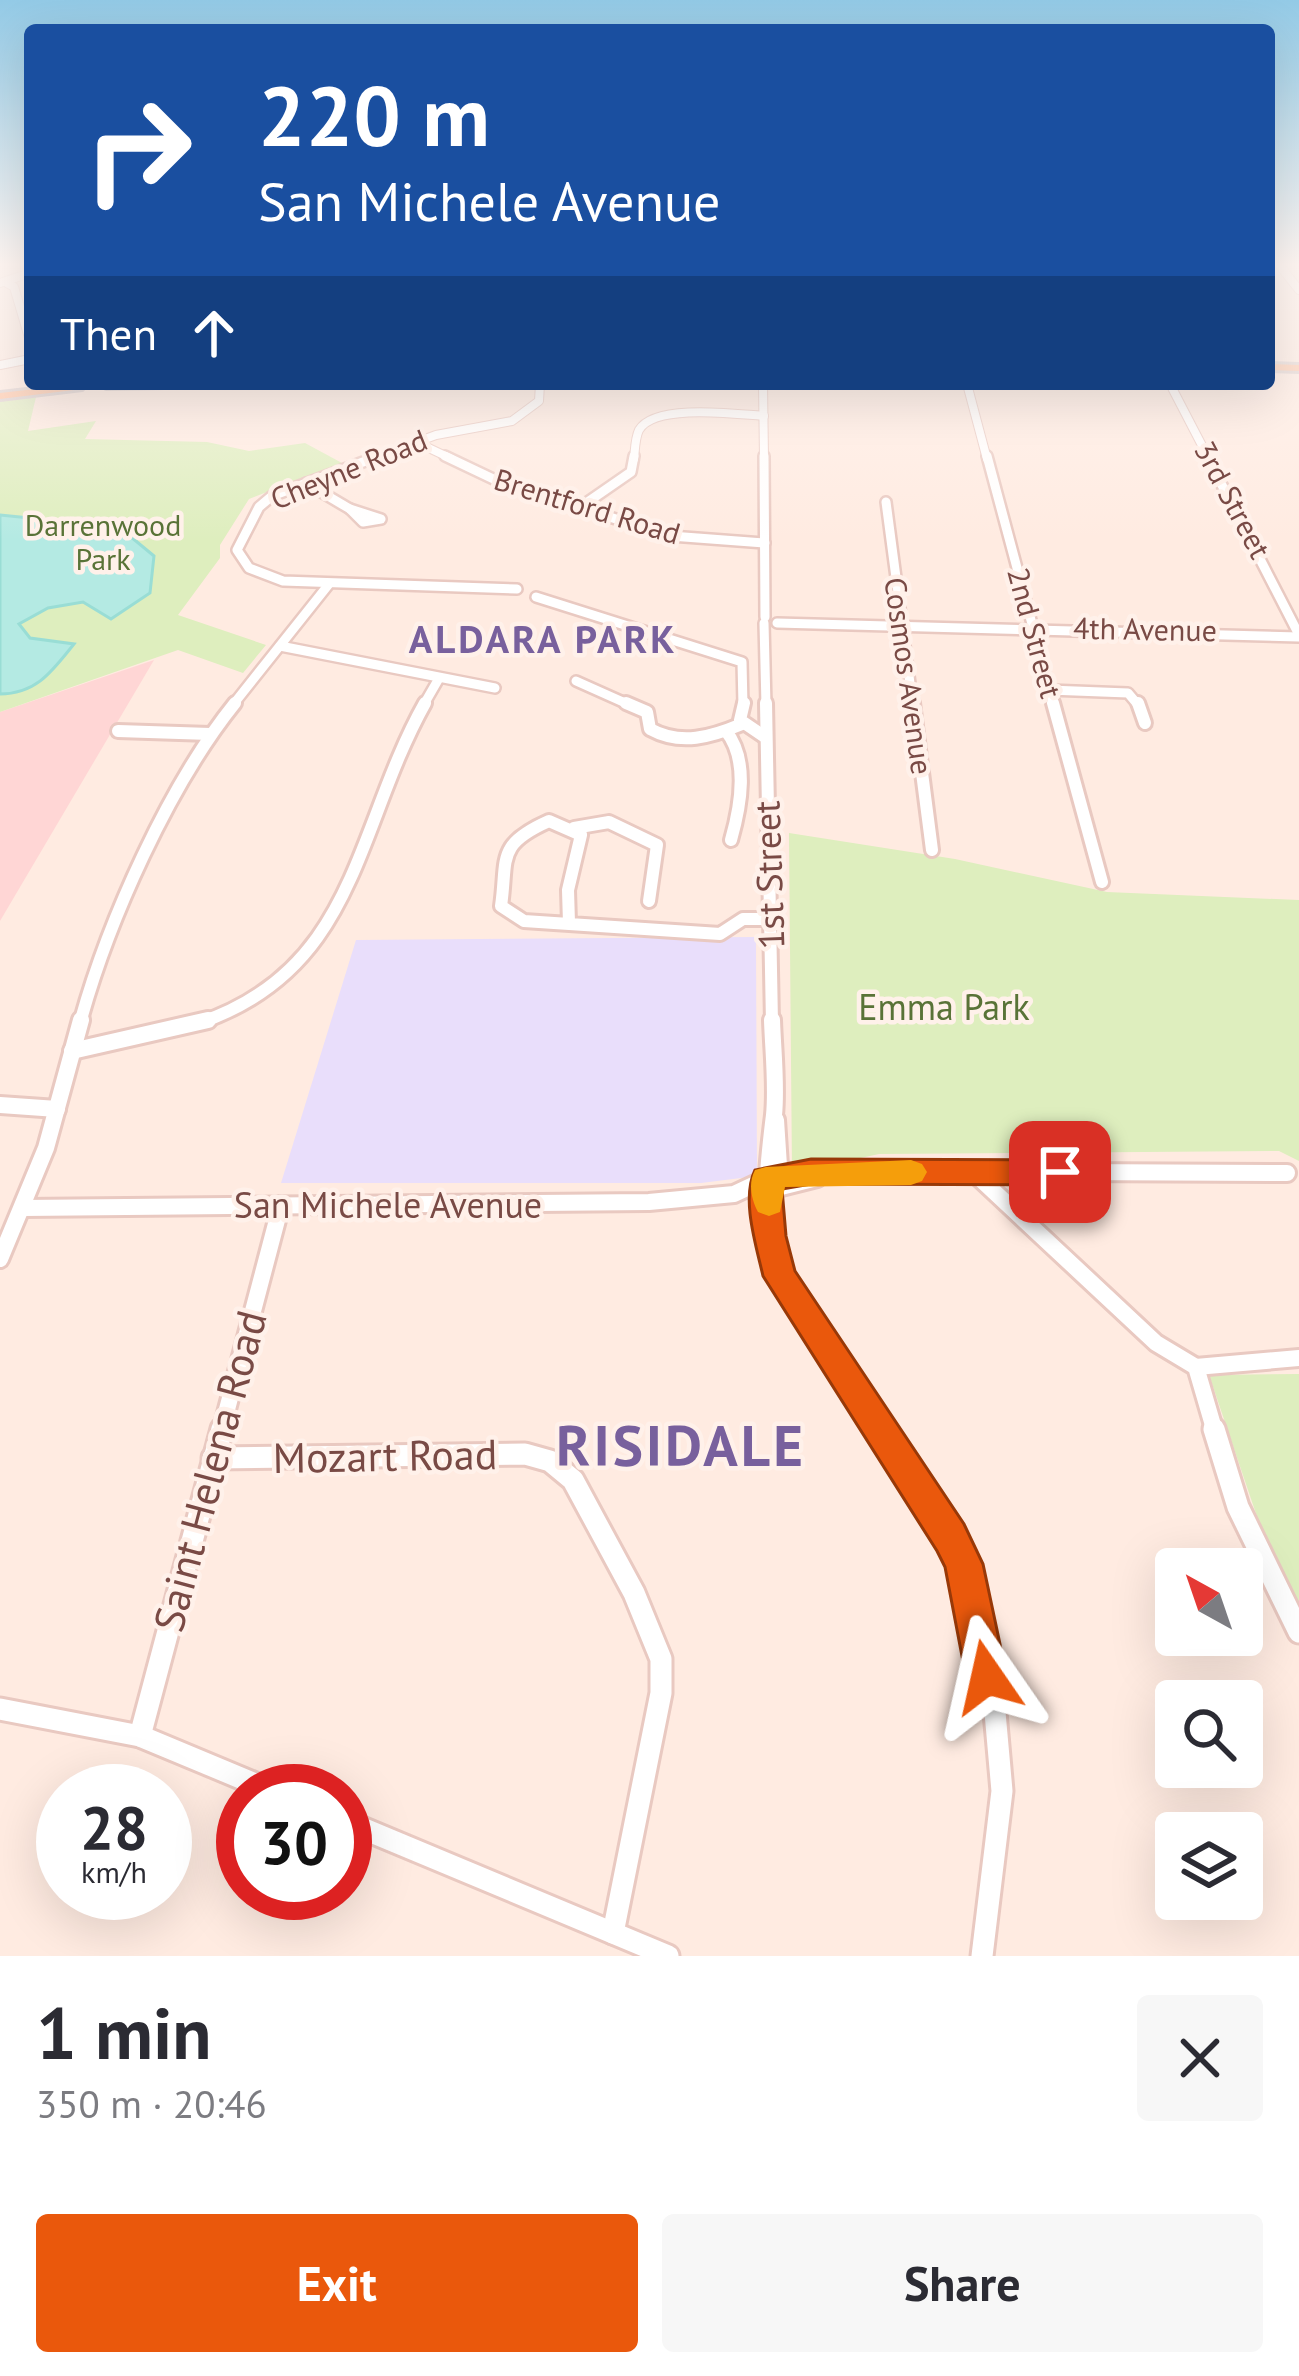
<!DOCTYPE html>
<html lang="en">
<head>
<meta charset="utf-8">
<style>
  body { margin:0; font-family:"PT Sans",sans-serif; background:#f7f7f7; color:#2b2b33; height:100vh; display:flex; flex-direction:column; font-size:45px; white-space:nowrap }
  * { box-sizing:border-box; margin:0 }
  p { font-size:39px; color:#7c7c81 }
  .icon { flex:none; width:66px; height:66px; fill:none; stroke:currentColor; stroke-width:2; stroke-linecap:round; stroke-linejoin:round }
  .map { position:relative; height:1956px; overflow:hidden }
  .panel { display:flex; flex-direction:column; background:#fff; flex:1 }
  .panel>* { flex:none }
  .banner { position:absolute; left:24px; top:24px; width:1251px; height:366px; border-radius:12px; box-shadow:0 12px 48px #0002; background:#1a4fa0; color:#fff; overflow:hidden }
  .needle { width:78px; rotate:320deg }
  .controls { position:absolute; left:1155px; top:1548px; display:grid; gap:24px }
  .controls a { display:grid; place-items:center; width:108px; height:108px; border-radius:12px; background:#fff; box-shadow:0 12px 48px #0002; font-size:60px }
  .speed { position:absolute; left:36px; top:1764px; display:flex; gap:24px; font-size:60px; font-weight:700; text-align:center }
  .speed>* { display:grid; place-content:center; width:156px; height:156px; border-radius:50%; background:#fff; box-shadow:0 12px 48px #0002; line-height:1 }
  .speed small { font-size:30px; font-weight:400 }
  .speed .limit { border:18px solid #d22; background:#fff; color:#111 }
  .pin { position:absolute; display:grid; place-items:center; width:102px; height:102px; color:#fff; margin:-51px; border-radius:24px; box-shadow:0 6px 18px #0006 }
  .me { position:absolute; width:132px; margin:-66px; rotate:349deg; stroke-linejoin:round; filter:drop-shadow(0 0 9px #0008) }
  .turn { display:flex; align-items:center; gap:42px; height:252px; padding:0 36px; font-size:54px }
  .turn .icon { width:156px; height:156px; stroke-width:2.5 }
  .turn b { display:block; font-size:84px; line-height:102px }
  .then { display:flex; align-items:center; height:114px; padding:0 36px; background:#0003; gap:24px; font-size:45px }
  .round { display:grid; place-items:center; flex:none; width:126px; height:126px; border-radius:12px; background:#f7f7f7 }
  .head { display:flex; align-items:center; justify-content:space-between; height:204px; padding:0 36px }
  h1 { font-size:72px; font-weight:700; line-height:90px }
  .cta { display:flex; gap:24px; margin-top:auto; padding:24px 36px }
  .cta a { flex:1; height:138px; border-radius:12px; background:#ea580c; color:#fff; font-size:48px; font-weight:700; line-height:138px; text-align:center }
  .cta a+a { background:#f7f7f7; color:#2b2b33 }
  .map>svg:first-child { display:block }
  .commercial { fill:#ffd6d5 }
  .education { fill:#e9defb }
  .green { fill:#deeebe }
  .water { fill:#b4eae3; stroke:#99ddd5; stroke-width:3 }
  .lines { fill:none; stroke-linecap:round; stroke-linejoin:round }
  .minor-far4-casing { stroke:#e9c9c1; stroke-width:10 }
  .minor-far3-casing { stroke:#e9c9c1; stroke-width:14 }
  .minor-far2-casing { stroke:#e9c9c1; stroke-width:18 }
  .minor-far1-casing { stroke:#e9c9c1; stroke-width:22 }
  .minor-casing { stroke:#e9c9c1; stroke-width:27 }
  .major-casing { stroke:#d9cccb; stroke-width:6 }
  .minor-far4 { stroke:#fff; stroke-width:8 }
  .minor-far3 { stroke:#fff; stroke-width:9 }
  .minor-far2 { stroke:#fff; stroke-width:12 }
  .minor-far1 { stroke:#fff; stroke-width:16 }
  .minor { stroke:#fff; stroke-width:21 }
  .major { fill:#ffbd98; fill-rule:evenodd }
  .route { fill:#ea580c; stroke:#983908; stroke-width:3 }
  .slow { fill:#f59e0b }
  .labels { text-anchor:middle; stroke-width:9; stroke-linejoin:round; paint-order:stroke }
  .far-street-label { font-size:30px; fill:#794a45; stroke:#fff1ea }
  .far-park-label { font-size:30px; fill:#597337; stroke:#fff1ea }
  .street-label { font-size:36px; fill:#794a45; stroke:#fff1ea }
  .park-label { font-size:36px; fill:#597337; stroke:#fff1ea }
  .far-district-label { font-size:39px; font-weight:bold; letter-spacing:3px; fill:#78609d; stroke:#fff1ea }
  .near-street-label { font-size:42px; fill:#794a45; stroke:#fff1ea }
  .near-district-label { font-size:57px; font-weight:bold; letter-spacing:3px; fill:#78609d; stroke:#fff1ea }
</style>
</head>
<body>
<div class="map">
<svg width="1299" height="1956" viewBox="0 0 1299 1956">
  <rect width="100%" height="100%" fill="#ffebe1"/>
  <path class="commercial" d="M 154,660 L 0,921 L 0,712 Z"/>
  <path class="education" d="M 756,937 L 757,1176 L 701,1183 L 281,1183 L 356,940 Z"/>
  <g class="green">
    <path d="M 36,397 L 28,431 L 96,421 L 85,439 L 207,442 L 249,451 L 305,443 L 342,463 L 249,499 L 220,545 L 220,558 L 178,615 L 266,645 L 243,673 L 178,650 L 0,712 L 0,400 Z"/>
    <path d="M 789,833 L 955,859 L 1107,892 L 1299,900 L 1299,1161 L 1279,1151 L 879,1154 L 792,1173 Z"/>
    <path d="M 1299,1374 L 1299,1619 L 1287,1605 L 1209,1375 Z"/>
  </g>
  <path class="water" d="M 0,515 L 119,527 L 154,556 L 150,593 L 111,619 L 83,602 L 48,608 L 19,624 L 30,638 L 74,644 C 53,670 37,694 0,694 Z"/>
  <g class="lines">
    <defs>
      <g id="minor-far4">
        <path d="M 1280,266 L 1299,290"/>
        <path d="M 5,282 L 14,287 L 30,341"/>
        <path d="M 0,283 L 30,273"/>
        <path d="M 0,365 L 30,359"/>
        <path d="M 763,384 L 764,459"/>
        <path d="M 967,384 L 987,459"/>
        <path d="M 1170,384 L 1209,459"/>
        <path d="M 416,442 L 452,459"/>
        <path d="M 371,459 L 436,435 L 512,421 L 539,401 L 540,384"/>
        <path d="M 634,459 C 635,450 635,438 639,430 C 654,403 737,414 764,416"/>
      </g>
      <g id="minor-far3">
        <path d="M 379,456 L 272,496 L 259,507 L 237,550 L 249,568 L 283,581 L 517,589"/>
        <path d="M 445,456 L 506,485 L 671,536 L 765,543"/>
        <path d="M 764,456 L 765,617"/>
        <path d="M 987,456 L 1054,706"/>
        <path d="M 1207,456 L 1297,631"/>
        <path d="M 306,483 L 350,509"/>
        <path d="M 886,502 L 913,706"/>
        <path d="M 579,508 L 631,472 L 634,456"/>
        <path d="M 350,509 L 381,519 L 363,522 Z"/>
        <path d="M 536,597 L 742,662 L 743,706"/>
        <path d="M 764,623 L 766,706"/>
        <path d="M 777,623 L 1299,637"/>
        <path d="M 280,646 L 495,688"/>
        <path d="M 576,681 L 632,706"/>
        <path d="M 1049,690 L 1128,693 L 1139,706"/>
        <path d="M 232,706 L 329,584"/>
        <path d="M 423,706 L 438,680"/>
      </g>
      <g id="minor-far2">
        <path d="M 626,703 L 647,712 L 650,729 C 681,746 711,737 742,724"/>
        <path d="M 744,703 L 740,720 L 765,737"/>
        <path d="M 766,703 L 772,1023"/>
        <path d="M 913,703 L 932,850"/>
        <path d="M 1053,703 L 1102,882"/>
        <path d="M 1138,703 L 1145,723"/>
        <path d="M 118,731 L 210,734"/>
        <path d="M 726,731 C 749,760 741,805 731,840"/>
        <path d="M 574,828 L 609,822 L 657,845 L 649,901"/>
        <path d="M 569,923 L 568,890 L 581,835 L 549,821 C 495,845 508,859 501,906 L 524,921 L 720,934 L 743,919 L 770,919"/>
        <path d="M 80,1023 C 108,921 169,785 235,703"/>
        <path d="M 199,1023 C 357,970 355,828 425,703"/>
      </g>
      <g id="minor-far1">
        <path d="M 772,1020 C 773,1051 777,1085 774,1115 C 767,1171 761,1221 779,1275 L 882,1432"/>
        <path d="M 72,1051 L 208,1020"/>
        <path d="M 0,1105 L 57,1109"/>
        <path d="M 973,1172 L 1156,1343 L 1196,1367 L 1215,1432"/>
        <path d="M 769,1190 L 817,1178"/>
        <path d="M 769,1202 L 779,1166 L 776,1120"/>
        <path d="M 23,1208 L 649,1202 L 734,1194 L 766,1179 L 811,1171 L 1287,1173"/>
        <path d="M 0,1259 L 46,1148 L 81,1020"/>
        <path d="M 1196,1367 L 1299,1358"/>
        <path d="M 221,1432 L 281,1205"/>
      </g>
      <g id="minor">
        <path d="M 880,1429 L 954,1549 L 976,1616 L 993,1690 L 1002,1791 L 982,1956"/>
        <path d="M 1214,1429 L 1238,1507 L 1299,1632"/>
        <path d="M 213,1458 L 525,1454 L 550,1461 L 573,1480 L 634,1593 L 661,1659 L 661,1693 L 613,1933"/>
        <path d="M 0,1709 L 140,1736 L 272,1791"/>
        <path d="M 140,1736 L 222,1429"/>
        <path d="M 345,1821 L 668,1956"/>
      </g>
      <g id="major">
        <path d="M 1269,364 L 1299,365 L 1299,371 L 1269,370 Z"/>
        <path d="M 79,384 L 82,385 L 82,389 L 0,399 L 0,393 Z"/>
        <path d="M 171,384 L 166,387 L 106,388 L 101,385 Z"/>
      </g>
    </defs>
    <use href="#minor-far4" class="minor-far4-casing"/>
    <use href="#minor-far3" class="minor-far3-casing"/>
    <use href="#minor-far2" class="minor-far2-casing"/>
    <use href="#minor-far1" class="minor-far1-casing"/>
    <use href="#minor" class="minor-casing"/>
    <use href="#major" class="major-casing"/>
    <use href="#minor-far4" class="minor-far4"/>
    <use href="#minor-far3" class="minor-far3"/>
    <use href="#minor-far2" class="minor-far2"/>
    <use href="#minor-far1" class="minor-far1"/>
    <use href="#minor" class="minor"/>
    <use href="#major" class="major"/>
  </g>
  <linearGradient id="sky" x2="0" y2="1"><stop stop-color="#93cae6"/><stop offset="0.49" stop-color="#fff6f2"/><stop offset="1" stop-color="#fff6f2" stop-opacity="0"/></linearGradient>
  <rect width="1299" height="540" fill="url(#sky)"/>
  <path class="route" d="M 811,1159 L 1060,1160 L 1071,1164 L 1076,1172 L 1071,1181 L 1060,1185 L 811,1184 L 782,1189 L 786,1236 L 795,1271 L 964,1524 L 983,1564 L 1007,1677 L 1001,1692 L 987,1698 L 972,1692 L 966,1677 L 945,1567 L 937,1551 L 763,1276 C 756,1245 741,1199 755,1170 Z"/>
  <path class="slow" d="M 911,1160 L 922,1164 L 927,1172 L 922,1181 L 911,1185 L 785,1187 L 780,1212 L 769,1216 L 758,1212 C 751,1199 748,1183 755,1170 L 766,1167 Z"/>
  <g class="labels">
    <g class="far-street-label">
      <text transform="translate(349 470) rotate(-22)" y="10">Cheyne Road</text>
      <text transform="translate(1232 500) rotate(62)" y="10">3rd Street</text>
      <text transform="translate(587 507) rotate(17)" y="10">Brentford Road</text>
      <text transform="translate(1145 630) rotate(1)" y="10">4th Avenue</text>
      <text transform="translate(1034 633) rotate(75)" y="10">2nd Street</text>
      <text transform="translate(908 676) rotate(82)" y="10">Cosmos Avenue</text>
    </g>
    <g class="far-park-label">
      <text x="103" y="536">Darrenwood<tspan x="103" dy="34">Park</tspan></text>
    </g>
    <g class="street-label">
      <text transform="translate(769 875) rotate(-92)" y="13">1st Street</text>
      <text x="388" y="1218">San Michele Avenue</text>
    </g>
    <g class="park-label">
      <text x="944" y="1020">Emma Park</text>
    </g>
    <g class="far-district-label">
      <text x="543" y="653">ALDARA PARK</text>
    </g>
    <g class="near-street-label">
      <text transform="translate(385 1456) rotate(-1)" y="15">Mozart Road</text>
      <text transform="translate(210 1471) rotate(-75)" y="15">Saint Helena Road</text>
    </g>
    <g class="near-district-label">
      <text x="681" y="1466">RISIDALE</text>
    </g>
  </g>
</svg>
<div class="controls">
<a><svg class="needle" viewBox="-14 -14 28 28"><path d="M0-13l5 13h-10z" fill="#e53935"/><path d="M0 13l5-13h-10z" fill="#7c7c81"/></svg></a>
<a><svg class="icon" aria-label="search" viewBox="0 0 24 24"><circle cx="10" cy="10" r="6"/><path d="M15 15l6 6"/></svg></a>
<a><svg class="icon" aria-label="layers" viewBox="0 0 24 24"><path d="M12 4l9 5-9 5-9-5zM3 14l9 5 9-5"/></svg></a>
</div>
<div class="speed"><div>28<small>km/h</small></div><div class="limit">30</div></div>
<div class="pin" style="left:1060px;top:1172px;background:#d93025"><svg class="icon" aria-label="arrive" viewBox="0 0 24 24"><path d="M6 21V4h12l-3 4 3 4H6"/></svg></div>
<svg class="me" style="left:987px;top:1677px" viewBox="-20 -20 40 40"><path d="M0-17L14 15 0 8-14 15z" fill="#ea580c" stroke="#fff" stroke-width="4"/></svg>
<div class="banner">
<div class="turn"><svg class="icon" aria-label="right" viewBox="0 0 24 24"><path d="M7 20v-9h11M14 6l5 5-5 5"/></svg><div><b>220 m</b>San Michele Avenue</div></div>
<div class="then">Then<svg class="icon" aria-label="ahead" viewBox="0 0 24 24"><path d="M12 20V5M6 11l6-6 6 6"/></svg></div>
</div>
</div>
<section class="panel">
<div class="head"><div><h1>1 min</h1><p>350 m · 20:46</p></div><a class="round"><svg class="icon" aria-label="close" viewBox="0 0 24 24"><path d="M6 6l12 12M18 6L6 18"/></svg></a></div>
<div class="cta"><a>Exit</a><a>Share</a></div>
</section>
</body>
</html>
